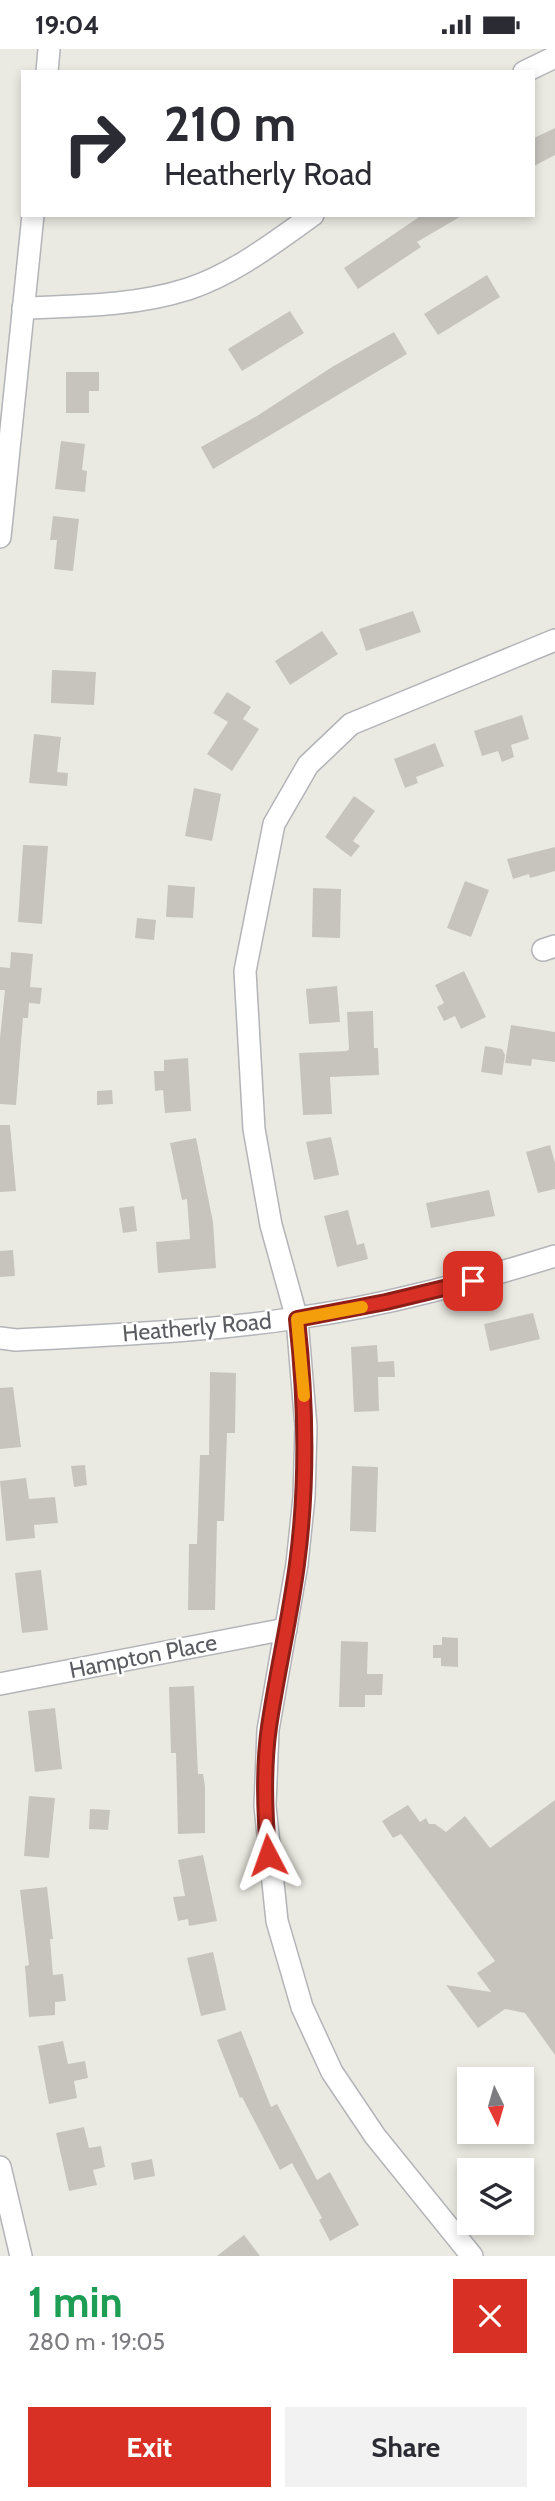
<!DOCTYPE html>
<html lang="en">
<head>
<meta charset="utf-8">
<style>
  body { margin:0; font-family:Cabin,sans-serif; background:#f2f2f3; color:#2b2b33; height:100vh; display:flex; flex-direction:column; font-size:26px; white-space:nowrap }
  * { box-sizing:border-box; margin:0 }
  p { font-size:23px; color:#7c7c81 }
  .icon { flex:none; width:38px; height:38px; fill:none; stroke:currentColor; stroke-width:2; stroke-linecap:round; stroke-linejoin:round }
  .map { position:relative; height:2207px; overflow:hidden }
  .side { display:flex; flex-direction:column; background:#fff; flex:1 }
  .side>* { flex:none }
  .top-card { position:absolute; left:21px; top:21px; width:514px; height:147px; border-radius:0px; box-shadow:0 4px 10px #0003; background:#fff; color:#2b2b33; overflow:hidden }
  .needle { width:46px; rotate:175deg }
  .tools { position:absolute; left:457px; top:2018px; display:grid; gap:14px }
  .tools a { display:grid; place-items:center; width:77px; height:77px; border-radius:0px; background:#fff; box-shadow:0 4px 10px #0003; font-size:35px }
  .pin { position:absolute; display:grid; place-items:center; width:60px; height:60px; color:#fff; margin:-30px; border-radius:14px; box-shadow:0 4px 10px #0006 }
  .me { position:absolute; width:77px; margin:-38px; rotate:356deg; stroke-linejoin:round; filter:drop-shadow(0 0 5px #0008) }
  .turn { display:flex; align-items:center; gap:24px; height:147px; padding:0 28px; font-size:32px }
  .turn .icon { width:91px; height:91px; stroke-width:2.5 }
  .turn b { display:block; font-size:49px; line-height:60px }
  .round { display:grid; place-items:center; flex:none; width:74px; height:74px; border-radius:0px; background:#f2f2f3 }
  .headline { display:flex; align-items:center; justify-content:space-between; height:119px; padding:0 28px }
  h1 { font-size:42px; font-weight:700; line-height:52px; color:#1e9e55 }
  .primary-button { display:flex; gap:14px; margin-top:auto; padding:14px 28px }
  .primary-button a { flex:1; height:80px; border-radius:0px; background:#d93025; color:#fff; font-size:28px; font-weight:700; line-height:80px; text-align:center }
  .primary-button a+a { background:#f2f2f3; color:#2b2b33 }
  .status { display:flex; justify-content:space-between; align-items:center; height:49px; padding:0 35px; background:#fff; direction:ltr }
  .status svg { height:19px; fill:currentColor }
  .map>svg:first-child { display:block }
  .building { fill:#c7c4be }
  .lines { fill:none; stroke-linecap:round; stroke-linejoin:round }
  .street-casing { stroke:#b2b4b8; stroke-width:24 }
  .street { stroke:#fff; stroke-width:21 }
  .route-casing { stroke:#8d1f18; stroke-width:18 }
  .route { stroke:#d93025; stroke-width:12 }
  .slow { stroke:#f59e0b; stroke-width:12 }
  .labels { text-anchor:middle; stroke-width:5; stroke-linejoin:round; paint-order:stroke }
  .street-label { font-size:23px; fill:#5a5c61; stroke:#fff }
</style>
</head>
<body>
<div class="status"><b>19:04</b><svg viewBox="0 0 49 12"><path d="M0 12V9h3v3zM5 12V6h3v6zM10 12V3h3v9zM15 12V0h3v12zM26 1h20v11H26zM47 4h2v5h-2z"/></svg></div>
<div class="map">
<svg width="555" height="2207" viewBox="0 0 555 2207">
  <rect width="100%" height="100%" fill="#ebeae2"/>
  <g class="building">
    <path d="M 555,79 L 555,106 L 534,117 L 534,89 Z"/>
    <path d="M 422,166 L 463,166 L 417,193 L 421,198 L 358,240 L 344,219 Z"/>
    <path d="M 487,226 L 500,248 L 438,286 L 424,265 Z"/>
    <path d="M 290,262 L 304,284 L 242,322 L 228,300 Z"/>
    <path d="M 394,283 L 407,305 L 213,420 L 201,398 L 257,367 L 332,318 Z"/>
    <path d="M 66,323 L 99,323 L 99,342 L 89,342 L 89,364 L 66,364 Z"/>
    <path d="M 61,392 L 85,395 L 82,421 L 87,422 L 85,443 L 55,440 Z"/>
    <path d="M 53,467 L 79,470 L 73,522 L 54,520 L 57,491 L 50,491 Z"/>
    <path d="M 413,562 L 421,583 L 366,602 L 359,580 Z"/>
    <path d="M 322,582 L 338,605 L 290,636 L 275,612 Z"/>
    <path d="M 52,621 L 96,623 L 94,656 L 51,654 Z"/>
    <path d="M 227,643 L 251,658 L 243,670 L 259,680 L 232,722 L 207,705 L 228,673 L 213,664 Z"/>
    <path d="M 522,666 L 529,690 L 511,696 L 514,708 L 502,713 L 498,702 L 482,707 L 474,682 Z"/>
    <path d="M 34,685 L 61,688 L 57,723 L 68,724 L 67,737 L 29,734 Z"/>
    <path d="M 435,694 L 444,717 L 416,728 L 418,734 L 405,739 L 394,710 Z"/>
    <path d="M 194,739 L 221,745 L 212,792 L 185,787 Z"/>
    <path d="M 354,747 L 375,762 L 353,792 L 360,797 L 351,808 L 325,788 Z"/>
    <path d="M 23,796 L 48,797 L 42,875 L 18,873 Z"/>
    <path d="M 555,798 L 555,822 L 530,829 L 529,825 L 513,830 L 507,810 Z"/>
    <path d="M 465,832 L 489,841 L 471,888 L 447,879 Z"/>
    <path d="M 168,836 L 195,838 L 193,869 L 166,868 Z"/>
    <path d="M 313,839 L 341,840 L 340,889 L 312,888 Z"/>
    <path d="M 137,869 L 156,871 L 154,891 L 135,889 Z"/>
    <path d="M 11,903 L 33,905 L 30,938 L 42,939 L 40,955 L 29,954 L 28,969 L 23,969 L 16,1056 L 0,1055 L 0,989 L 5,941 L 0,941 L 0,918 L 10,919 Z"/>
    <path d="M 464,922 L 486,968 L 461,980 L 455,967 L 444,972 L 437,958 L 444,954 L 435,936 Z"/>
    <path d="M 337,937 L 340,973 L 309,975 L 306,940 Z"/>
    <path d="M 373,962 L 374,999 L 378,999 L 379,1026 L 330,1028 L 332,1065 L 303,1066 L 299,1004 L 347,1002 L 349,1000 L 347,963 Z"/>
    <path d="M 511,976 L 555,983 L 555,1013 L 532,1010 L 531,1017 L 505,1014 Z"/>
    <path d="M 485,997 L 502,1000 L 505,1006 L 502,1026 L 481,1023 Z"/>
    <path d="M 188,1009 L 191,1062 L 165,1064 L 163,1041 L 155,1042 L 154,1022 L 164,1022 L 164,1011 Z"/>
    <path d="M 112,1041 L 113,1055 L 97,1056 L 97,1042 Z"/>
    <path d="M 0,1076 L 10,1076 L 16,1142 L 0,1143 Z"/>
    <path d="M 331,1088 L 339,1126 L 314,1131 L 306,1093 Z"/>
    <path d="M 196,1089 L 213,1173 L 216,1219 L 158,1224 L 156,1193 L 190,1190 L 187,1150 L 182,1151 L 170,1094 Z"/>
    <path d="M 550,1096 L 555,1114 L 555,1140 L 538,1144 L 526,1103 Z"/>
    <path d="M 489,1141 L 495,1167 L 431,1179 L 426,1154 Z"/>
    <path d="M 134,1157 L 137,1182 L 123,1184 L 119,1159 Z"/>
    <path d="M 348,1161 L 357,1196 L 364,1194 L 368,1210 L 337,1218 L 324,1167 Z"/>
    <path d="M 13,1201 L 15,1227 L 0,1228 L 0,1202 Z"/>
    <path d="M 533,1264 L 540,1290 L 490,1302 L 484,1275 Z"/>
    <path d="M 377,1296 L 378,1313 L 394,1312 L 395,1328 L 378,1328 L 379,1362 L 354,1363 L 351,1298 Z"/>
    <path d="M 210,1323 L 236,1324 L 235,1384 L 227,1384 L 224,1472 L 217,1472 L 215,1561 L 188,1561 L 189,1495 L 197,1495 L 200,1406 L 209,1406 Z"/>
    <path d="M 13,1338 L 21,1398 L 0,1400 L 0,1339 Z"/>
    <path d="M 85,1416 L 87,1436 L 74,1438 L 71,1417 Z"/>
    <path d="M 352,1417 L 378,1418 L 376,1483 L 350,1482 Z"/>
    <path d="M 26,1429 L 29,1450 L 55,1448 L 58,1474 L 34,1476 L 35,1489 L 6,1492 L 0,1432 Z"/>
    <path d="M 41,1521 L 48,1581 L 22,1584 L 15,1524 Z"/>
    <path d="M 442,1588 L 458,1589 L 458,1618 L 441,1617 L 441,1609 L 433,1609 L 433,1596 L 442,1596 Z"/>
    <path d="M 341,1592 L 368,1593 L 367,1625 L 383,1625 L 382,1646 L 365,1646 L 365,1658 L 339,1658 Z"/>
    <path d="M 194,1637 L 198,1725 L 203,1725 L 205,1737 L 205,1784 L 178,1785 L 176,1704 L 171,1704 L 169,1638 Z"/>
    <path d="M 55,1659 L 62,1720 L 35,1723 L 28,1662 Z"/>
    <path d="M 29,1747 L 55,1749 L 49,1809 L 24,1807 Z"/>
    <path d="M 555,1751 L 555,2006 L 525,1964 L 505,1960 L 478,1979 L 446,1936 L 491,1943 L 477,1924 L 495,1912 L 401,1785 L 393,1789 L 382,1772 L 408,1756 L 420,1773 L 426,1769 L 429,1775 L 435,1775 L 446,1783 L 465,1767 L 490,1799 Z"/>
    <path d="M 90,1760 L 110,1761 L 108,1781 L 89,1780 Z"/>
    <path d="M 203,1806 L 217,1872 L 189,1877 L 188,1870 L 178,1872 L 173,1848 L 185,1847 L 178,1811 Z"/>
    <path d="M 47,1838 L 53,1890 L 50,1890 L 53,1926 L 63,1925 L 66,1952 L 55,1953 L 55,1966 L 29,1968 L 25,1917 L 29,1916 L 20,1841 Z"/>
    <path d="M 213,1903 L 226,1961 L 201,1967 L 187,1909 Z"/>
    <path d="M 241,1982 L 271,2058 L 277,2055 L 317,2131 L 330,2123 L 359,2176 L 330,2192 L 319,2171 L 322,2169 L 292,2114 L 280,2121 L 242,2048 L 240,2049 L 217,1991 Z"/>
    <path d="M 63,1992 L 68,2015 L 85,2012 L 88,2029 L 74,2032 L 77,2049 L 49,2055 L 38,1997 Z"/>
    <path d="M 84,2078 L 89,2099 L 101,2097 L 105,2118 L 93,2121 L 97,2136 L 69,2142 L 56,2084 Z"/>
    <path d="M 152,2110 L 155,2127 L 134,2131 L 131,2114 Z"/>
    <path d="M 244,2186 L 260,2207 L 217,2207 Z"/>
  </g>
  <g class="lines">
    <defs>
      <g id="street">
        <path d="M 47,23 L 49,0"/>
        <path d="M 524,23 L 555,8"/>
        <path d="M 23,259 C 78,257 135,257 188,240 C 234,225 275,193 313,166"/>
        <path d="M 0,488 L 33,166"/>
        <path d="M 543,901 L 555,897"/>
        <path d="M 0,1289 L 16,1291 C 109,1286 204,1283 297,1269 C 385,1257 470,1233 555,1207"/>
        <path d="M 0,1635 L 286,1580"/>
        <path d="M 0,2118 L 21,2207"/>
        <path d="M 472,2207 L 375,2087 L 332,2023 L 302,1958 L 277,1872 L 265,1757 L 268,1681 L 297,1515 L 304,1448 L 306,1378 L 297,1270 L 271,1176 L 254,1080 L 245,922 L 274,775 L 308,716 L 351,675 L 555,591"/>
      </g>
    </defs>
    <use href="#street" class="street-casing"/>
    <use href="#street" class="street"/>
  </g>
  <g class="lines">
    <defs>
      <path id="route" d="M 268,1806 C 265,1764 263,1720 269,1678 C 277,1623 290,1569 297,1515 C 308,1433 306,1352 297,1270 L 386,1253 L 473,1232"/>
    </defs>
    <use href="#route" class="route-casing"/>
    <use href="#route" class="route"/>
    <path class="slow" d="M 304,1347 L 297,1270 L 362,1258"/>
  </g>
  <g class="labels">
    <g class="street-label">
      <text transform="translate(197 1278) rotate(-5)" y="8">Heatherly Road</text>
      <text transform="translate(143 1607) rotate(-11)" y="8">Hampton Place</text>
    </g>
  </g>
</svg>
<div class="tools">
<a><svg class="needle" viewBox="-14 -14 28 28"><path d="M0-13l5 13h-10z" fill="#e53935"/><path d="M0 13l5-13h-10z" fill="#7c7c81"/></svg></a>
<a><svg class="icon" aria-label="layers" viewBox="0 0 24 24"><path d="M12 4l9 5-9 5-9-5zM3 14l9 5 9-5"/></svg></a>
</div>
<div class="pin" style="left:473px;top:1232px;background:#d93025"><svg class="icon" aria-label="arrive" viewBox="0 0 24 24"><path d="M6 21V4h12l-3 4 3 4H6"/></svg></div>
<svg class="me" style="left:268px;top:1806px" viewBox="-20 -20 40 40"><path d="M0-17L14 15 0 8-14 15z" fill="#d93025" stroke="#fff" stroke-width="4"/></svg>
<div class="top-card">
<div class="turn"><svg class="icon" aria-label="right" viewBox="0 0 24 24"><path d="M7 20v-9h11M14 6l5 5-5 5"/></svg><div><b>210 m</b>Heatherly Road</div></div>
</div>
</div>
<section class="side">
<div class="headline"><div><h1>1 min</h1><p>280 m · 19:05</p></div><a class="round" style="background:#d93025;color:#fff"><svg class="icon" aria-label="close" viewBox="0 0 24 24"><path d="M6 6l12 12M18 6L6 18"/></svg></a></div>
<div class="primary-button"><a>Exit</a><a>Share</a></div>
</section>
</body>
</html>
